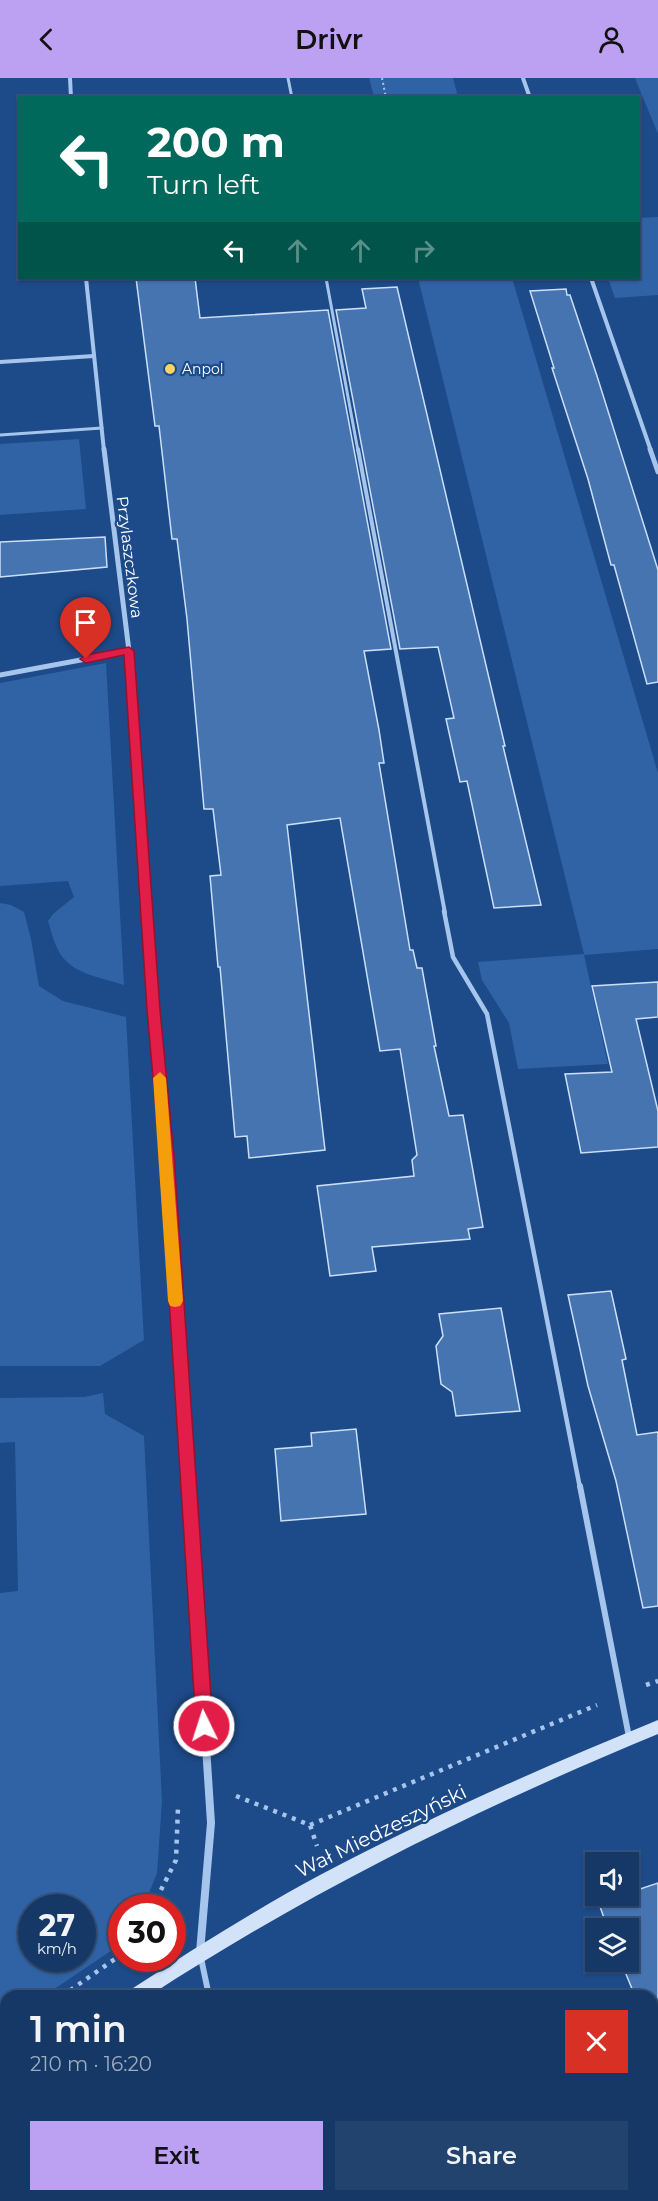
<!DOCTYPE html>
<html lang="en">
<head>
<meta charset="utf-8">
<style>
  body { margin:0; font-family:Montserrat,sans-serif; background:#23436f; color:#f1f3f6; height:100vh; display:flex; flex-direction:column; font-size:22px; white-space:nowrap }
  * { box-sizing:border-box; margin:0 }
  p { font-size:20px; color:#9eacbf }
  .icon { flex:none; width:33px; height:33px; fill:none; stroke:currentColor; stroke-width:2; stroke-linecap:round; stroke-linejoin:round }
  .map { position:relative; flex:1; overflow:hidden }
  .sheet { position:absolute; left:0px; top:1912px; width:658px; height:212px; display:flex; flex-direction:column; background:#163866; border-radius:18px 18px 0 0; box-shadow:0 2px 4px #0004,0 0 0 2px #35527a }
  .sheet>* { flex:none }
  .hud { position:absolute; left:18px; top:18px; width:622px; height:183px; border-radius:0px; box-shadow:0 2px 4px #0004,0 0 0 2px #35527a; background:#00695c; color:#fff; overflow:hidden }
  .buttons { position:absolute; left:585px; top:1774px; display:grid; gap:12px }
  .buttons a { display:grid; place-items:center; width:54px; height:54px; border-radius:0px; background:#163866; box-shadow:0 2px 4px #0004,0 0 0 2px #35527a; font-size:30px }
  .speed { position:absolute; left:18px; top:1816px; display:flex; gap:12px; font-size:30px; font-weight:700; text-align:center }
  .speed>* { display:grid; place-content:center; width:78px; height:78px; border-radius:50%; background:#163866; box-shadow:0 2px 4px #0004,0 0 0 2px #35527a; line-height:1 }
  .speed small { font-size:15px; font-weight:400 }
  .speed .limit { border:9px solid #d22; background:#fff; color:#111 }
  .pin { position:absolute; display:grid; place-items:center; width:51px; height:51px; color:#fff; margin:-62px -26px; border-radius:50% 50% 50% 0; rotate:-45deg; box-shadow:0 0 6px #0007 }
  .pin .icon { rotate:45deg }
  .me { position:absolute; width:66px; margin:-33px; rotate:356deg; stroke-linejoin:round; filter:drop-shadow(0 0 4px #0008) }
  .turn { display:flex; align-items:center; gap:21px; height:126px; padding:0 30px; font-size:27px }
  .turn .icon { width:78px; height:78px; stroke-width:2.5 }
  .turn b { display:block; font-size:42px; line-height:51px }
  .lanes { display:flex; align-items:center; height:57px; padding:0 30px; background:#0003; justify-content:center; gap:30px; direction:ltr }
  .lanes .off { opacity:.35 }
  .round { display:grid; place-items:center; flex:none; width:63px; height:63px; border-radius:0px; background:#23436f }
  .headline { display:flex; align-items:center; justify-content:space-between; height:102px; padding:0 30px }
  h1 { font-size:36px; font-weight:600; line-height:45px }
  .action { display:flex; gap:12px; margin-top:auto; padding:12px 30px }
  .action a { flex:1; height:69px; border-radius:0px; background:#bca0f2; color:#111; font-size:24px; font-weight:600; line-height:69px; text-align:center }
  .action a+a { background:#23436f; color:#f1f3f6 }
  header { display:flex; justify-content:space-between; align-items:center; height:78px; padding:0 30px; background:#bca0f2; color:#111; font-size:27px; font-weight:600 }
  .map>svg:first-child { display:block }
  .green { fill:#3063a6; fill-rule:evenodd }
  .building { fill:#4574b1; stroke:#cbdff8; stroke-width:1.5 }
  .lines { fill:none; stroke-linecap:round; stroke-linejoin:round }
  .path-far1 { stroke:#a6c5ec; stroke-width:2; stroke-dasharray:2 3; stroke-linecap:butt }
  .path { stroke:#a6c5ec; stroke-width:4.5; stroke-dasharray:4 6; stroke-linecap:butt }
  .service-far3 { stroke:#a6c5ec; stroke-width:3 }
  .service-far2 { stroke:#a6c5ec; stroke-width:4 }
  .service-far1 { stroke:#a6c5ec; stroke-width:4.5 }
  .service { stroke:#a6c5ec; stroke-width:6 }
  .minor-far3 { stroke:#a6c5ec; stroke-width:4 }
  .minor-far2 { stroke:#a6c5ec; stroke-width:5 }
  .minor-far1 { stroke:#a6c5ec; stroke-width:6 }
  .minor { stroke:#a6c5ec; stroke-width:8 }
  .secondary { fill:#d2e2f9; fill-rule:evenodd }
  .route { fill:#e11d48; stroke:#92132f; stroke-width:1.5 }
  .slow { fill:#f59e0b }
  .poi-dot { fill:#fbd264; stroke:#1d4a88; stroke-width:2 }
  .labels { text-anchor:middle; stroke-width:4.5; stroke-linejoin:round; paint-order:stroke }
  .far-poi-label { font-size:14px; fill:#fff; stroke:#1d4a88; text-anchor:start }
  .street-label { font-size:16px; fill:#fff; stroke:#1d4a88 }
  .near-street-label { font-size:20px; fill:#fff; stroke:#1d4a88 }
</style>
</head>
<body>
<header><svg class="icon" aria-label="back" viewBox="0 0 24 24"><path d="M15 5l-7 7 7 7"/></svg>Drivr<svg class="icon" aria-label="person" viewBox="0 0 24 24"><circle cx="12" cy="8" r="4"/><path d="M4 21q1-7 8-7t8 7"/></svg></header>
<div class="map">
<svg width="658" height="2123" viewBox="0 0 658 2123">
  <rect width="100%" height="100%" fill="#1d4a88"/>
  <g class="green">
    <path d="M 369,0 L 453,0 L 458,19 L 374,19 Z"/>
    <path d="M 635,0 L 658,0 L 658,56 Z"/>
    <path d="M 658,139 L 658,217 L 615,220 L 608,200 L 639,200 L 639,140 Z"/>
    <path d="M 418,200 L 512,200 L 658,695 L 658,871 L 584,877 L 608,986 L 518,991 L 509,945 L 482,902 L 478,884 L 584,876 Z"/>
    <path d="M 79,361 L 86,431 L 0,437 L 0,366 Z"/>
    <path d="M 106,585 L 124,907 C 106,901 80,897 66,883 C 56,874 52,856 48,843 L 53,836 L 74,819 L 68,803 L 0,808 L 0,605 Z"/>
    <path d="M 0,825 L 11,827 L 24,834 L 31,861 L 39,908 L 63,923 L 126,939 L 144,1262 L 100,1288 L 0,1288 Z"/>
    <path d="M 103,1315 L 105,1336 L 144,1358 L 162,1723 L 157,1795 L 143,1830 L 122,1830 L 121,1866 L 44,1918 L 6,1918 L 6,1945 L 0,1949 L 0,1515 L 18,1513 L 15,1364 L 0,1365 L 0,1320 L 84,1319 ZM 32,1830 L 82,1830 L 82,1881 L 32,1881 Z"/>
  </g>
  <g class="building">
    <path d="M 136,200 L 195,200 L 200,240 L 328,232 L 391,571 L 364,573 L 379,652 L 384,685 L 379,685 L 410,872 L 413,872 L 417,890 L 422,890 L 436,968 L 434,968 L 449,1038 L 463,1037 L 483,1149 L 468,1151 L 470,1161 L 372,1169 L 376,1193 L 330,1198 L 317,1108 L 414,1098 L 412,1082 L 417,1077 L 400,971 L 380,973 L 340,740 L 287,747 L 325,1072 L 249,1080 L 247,1058 L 235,1059 L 220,889 L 218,889 L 210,798 L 221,797 L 213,731 L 204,731 L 187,541 L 177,461 L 172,461 L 159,348 L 155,348 Z"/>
    <path d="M 397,209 L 505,668 L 503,668 L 541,827 L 494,830 L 467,703 L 460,704 L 446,641 L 454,640 L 438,569 L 400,571 L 336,232 L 366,230 L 362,211 Z"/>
    <path d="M 566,211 L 567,217 L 570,217 L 597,298 L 658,492 L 658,604 L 647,606 L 614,487 L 611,487 L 588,401 L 552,290 L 554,290 L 530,213 Z"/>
    <path d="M 105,459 L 107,489 L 0,499 L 0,464 Z"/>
    <path d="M 658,904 L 658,939 L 636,941 L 658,1033 L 658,1069 L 581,1075 L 565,996 L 612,994 L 592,908 Z"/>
    <path d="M 611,1213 L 626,1281 L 622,1282 L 637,1357 L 658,1354 L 658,1528 L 643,1530 L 616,1403 L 588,1308 L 568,1217 Z"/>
    <path d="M 501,1230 L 520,1333 L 456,1338 L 452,1314 L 441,1306 L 436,1268 L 443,1258 L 439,1236 Z"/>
    <path d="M 356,1351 L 366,1436 L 281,1443 L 275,1371 L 312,1368 L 311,1355 Z"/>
    <path d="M 658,1805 L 658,1972 L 655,1972 L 652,1964 L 652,1918 L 635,1918 L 621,1884 L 628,1884 L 628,1851 L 608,1851 L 599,1826 L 621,1818 L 628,1818 L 628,1815 Z"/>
  </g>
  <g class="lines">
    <path class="path-far1" d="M 382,0 L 386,20"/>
    <g class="path">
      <path d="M 646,1607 L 658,1603"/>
      <path d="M 236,1718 L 310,1747 L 317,1768"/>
      <path d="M 310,1747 L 597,1627"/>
      <path d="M 152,1830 L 176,1782 L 178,1729"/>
      <path d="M 62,1918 L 122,1876"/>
      <path d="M 0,1964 L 6,1959"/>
    </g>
    <g class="service-far3">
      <path d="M 288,0 L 292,20"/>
      <path d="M 326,200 L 358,373"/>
      <path d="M 0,357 L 102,350"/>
    </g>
    <path class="service-far2" d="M 358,371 L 445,835"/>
    <path class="service-far1" d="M 444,833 L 453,879 L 487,936 L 580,1410"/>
    <g class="service">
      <path d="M 580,1408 L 629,1659"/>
      <path d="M 201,1880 L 209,1918"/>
      <path d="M 247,2118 L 248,2123"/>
    </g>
    <g class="minor-far3">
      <path d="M 70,0 L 71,20"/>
      <path d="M 523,0 L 530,20"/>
      <path d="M 86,200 L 104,373"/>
      <path d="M 591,200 L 651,373"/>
      <path d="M 0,284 L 94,278"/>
    </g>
    <g class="minor-far2">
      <path d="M 104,371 L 129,573 L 147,835"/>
      <path d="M 650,371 L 658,394"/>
      <path d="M 0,597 L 129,573"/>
    </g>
    <path class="minor-far1" d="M 147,833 L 167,1078 L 189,1410"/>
    <path class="minor" d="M 189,1408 L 211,1745 L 200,1874"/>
    <g class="secondary">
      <path d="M 658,1642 L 658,1656 C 479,1730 312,1812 149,1918 L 128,1918 L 130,1912 C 192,1872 255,1832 320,1797 C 430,1739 543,1689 658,1642 Z"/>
      <path d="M 6,2001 L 6,2020 L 0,2022 L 0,2003 Z"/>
    </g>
  </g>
  <path class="route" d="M 129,569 L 134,573 L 160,932 L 174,1078 L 213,1648 L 210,1653 L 204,1656 L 198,1653 L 196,1648 L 160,1078 L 147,932 L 124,577 L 86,585 L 80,581 L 86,577 Z"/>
  <path class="slow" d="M 160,994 L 166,1000 L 183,1223 L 180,1228 L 175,1229 L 170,1228 L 168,1223 L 153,1000 Z"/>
  <circle class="poi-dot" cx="170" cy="291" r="6"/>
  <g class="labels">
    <g class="far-poi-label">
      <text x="182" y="296">Anpol</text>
    </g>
    <g class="street-label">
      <text transform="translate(130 479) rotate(83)" y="6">Przylaszczkowa</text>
    </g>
    <g class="near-street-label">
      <text transform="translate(381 1753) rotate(-26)" y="7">Wał Miedzeszyński</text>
    </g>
  </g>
</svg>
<div class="buttons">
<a><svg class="icon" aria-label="sound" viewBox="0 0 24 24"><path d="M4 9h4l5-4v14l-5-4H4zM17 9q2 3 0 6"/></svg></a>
<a><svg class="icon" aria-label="layers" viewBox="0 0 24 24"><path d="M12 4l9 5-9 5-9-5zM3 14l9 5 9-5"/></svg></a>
</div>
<div class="speed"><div>27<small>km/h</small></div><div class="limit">30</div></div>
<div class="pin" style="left:86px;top:581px;background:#d93025"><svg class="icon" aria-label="arrive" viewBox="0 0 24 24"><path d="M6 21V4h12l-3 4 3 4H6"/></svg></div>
<svg class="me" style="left:204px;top:1648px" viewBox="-20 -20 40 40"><circle r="17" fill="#e11d48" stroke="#fff" stroke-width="3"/><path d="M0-11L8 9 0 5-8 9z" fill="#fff"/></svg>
<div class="hud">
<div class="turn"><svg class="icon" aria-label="left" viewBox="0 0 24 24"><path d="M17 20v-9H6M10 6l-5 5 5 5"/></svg><div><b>200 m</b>Turn left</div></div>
<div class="lanes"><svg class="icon" aria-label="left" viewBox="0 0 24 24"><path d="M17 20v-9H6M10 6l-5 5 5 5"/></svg><svg class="icon off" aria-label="ahead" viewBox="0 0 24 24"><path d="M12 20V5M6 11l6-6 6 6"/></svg><svg class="icon off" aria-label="ahead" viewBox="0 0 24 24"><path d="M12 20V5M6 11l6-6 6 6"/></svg><svg class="icon off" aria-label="right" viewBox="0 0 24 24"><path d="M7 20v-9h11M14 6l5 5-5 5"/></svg></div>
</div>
<section class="sheet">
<div class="headline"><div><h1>1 min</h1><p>210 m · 16:20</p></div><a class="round" style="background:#d93025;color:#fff"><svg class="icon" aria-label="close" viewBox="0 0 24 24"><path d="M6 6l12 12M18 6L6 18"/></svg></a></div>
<div class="action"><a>Exit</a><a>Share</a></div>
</section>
</div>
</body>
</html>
